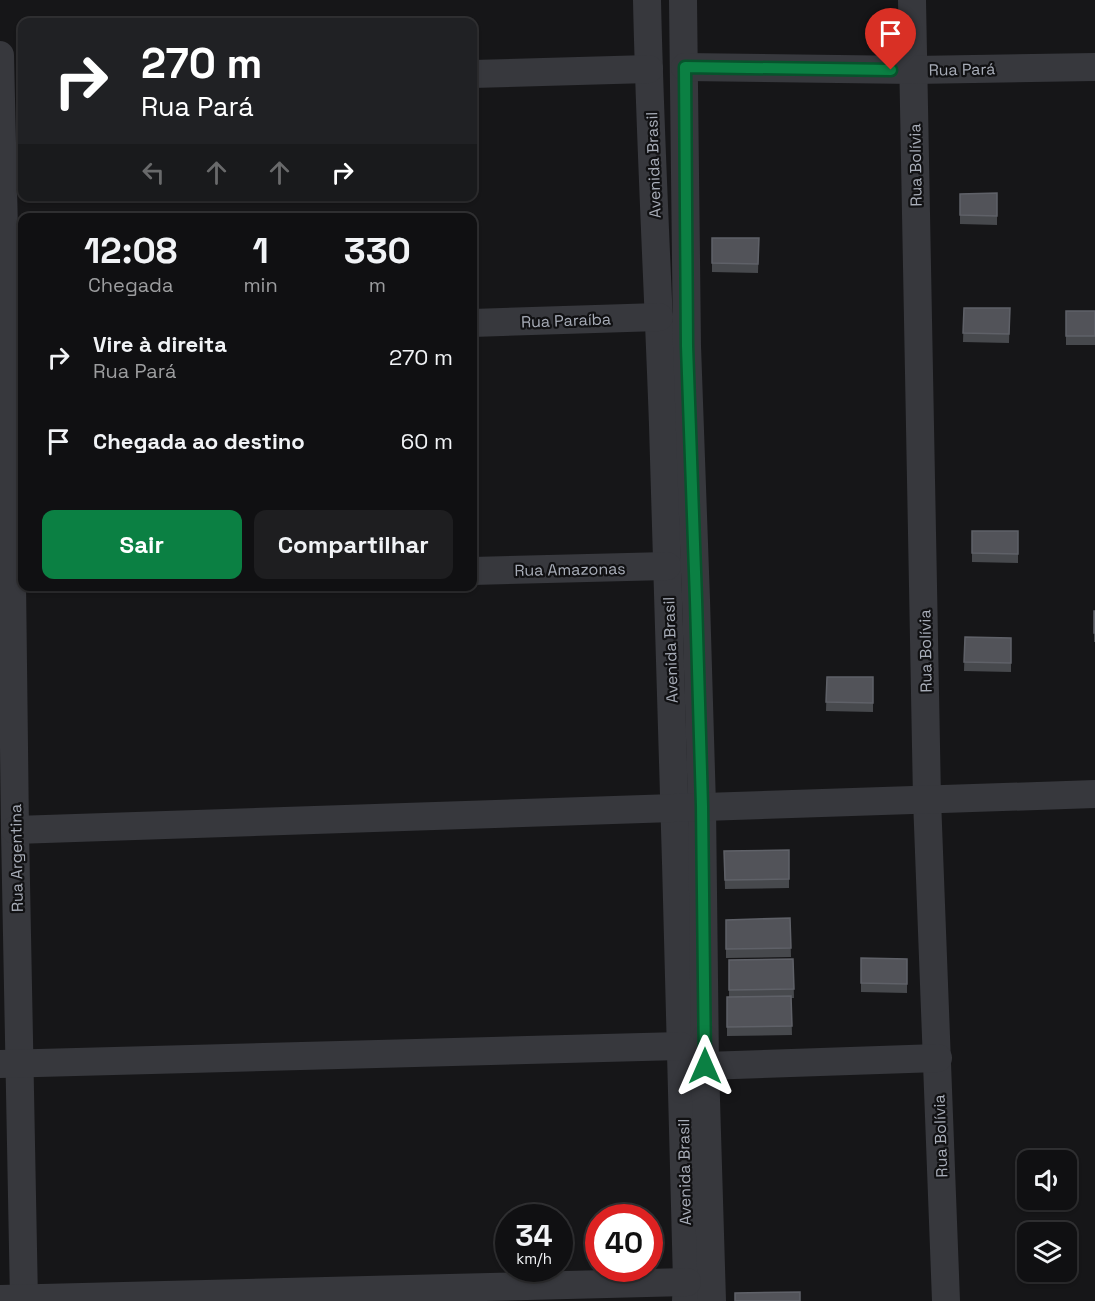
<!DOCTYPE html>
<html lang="pt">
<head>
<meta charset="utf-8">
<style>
  body { margin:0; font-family:"Space Grotesk",sans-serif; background:#1e1e20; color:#f1f3f6; height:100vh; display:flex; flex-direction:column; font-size:22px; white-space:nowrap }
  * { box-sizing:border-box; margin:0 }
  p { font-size:20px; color:#9c9d9f }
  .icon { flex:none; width:33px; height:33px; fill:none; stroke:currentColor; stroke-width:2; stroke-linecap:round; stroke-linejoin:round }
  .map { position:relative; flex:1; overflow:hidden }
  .details { position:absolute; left:18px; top:213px; width:459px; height:378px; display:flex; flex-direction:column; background:#101012; border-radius:12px; box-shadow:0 2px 4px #0004,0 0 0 2px #303032 }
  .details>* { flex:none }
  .top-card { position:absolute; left:18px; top:18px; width:459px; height:183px; border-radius:12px; box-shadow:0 2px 4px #0004,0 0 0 2px #303032; background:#202124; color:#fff; overflow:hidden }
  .tools { position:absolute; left:1017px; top:1150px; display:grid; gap:12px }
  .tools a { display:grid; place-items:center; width:60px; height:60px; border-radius:12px; background:#101012; box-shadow:0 2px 4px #0004,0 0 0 2px #303032; font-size:30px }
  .speed { position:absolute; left:495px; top:1204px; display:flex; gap:12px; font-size:30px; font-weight:700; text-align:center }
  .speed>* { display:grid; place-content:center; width:78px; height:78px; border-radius:50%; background:#101012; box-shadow:0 2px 4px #0004,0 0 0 2px #303032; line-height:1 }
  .speed small { font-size:15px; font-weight:400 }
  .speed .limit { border:9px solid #d22; background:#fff; color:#111 }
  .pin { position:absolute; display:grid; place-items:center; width:51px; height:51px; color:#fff; margin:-62px -26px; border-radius:50% 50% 50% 0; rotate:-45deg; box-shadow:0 0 6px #0007 }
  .pin .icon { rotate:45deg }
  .me { position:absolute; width:66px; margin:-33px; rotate:0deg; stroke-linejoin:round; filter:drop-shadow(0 0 4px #0008) }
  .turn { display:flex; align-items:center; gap:21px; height:126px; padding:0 24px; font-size:27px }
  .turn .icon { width:78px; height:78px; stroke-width:2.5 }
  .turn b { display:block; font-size:42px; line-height:51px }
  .lanes { display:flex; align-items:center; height:57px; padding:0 24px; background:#0003; justify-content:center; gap:30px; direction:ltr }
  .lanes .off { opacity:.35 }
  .eta { display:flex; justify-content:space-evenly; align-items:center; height:102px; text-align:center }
  .eta b { font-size:36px; font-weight:700; line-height:42px }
  .action { display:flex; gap:12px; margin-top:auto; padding:12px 24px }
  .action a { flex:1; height:69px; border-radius:12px; background:#0b8043; color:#fff; font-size:24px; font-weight:700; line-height:69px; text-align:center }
  .action a+a { background:#1e1e20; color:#f1f3f6 }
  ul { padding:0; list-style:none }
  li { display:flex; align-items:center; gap:18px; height:84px; padding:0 24px }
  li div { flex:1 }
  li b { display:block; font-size:22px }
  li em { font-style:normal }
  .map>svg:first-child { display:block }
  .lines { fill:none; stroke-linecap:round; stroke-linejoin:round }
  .minor { stroke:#37383d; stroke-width:28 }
  .wall { fill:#47494d }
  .building { fill:#525359; stroke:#5f6168; stroke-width:1.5 }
  .route-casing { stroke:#07532c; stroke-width:15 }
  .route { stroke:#0b8043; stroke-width:10 }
  .labels { text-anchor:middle; stroke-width:4.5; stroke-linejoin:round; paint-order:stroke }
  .street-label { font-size:16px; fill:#a8adb8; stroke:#111113 }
</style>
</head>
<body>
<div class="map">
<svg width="1095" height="1301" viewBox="0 0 1095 1301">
  <rect width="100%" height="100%" fill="#161618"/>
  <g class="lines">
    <g class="minor">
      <path d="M 647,0 C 650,142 658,283 663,425 C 672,711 680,996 687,1282 L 686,1301"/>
      <path d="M 683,0 L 687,346 L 696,600 L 702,806 L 705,1066 L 712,1301"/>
      <path d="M 912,0 L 927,799 L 946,1301"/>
      <path d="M 0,55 L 12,582 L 15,830 L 24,1301"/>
      <path d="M 685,67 L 914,70 L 1095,67"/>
      <path d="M 472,74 L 649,69"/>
      <path d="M 472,323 L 659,317"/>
      <path d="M 472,571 L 667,566"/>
      <path d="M 15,830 L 1095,794"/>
      <path d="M 0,1064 L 681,1046"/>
      <path d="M 705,1066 L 938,1058"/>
      <path d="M 0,1299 L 687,1282"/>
    </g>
  </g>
  <g class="wall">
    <path d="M 997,193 L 997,225 L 960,224 L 960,194 Z"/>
    <path d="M 712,238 L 759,238 L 758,273 L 712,272 Z"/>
    <path d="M 964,308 L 1010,308 L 1009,343 L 963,342 Z"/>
    <rect x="1066" y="311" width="29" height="34"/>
    <path d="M 972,531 L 1018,531 L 1018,563 L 972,562 Z"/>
    <rect x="1094" y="611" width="1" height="31"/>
    <path d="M 965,637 L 1011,638 L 1011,672 L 964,671 Z"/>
    <path d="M 827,677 L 873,677 L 873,712 L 826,711 Z"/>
    <path d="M 789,850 L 789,888 L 725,889 L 724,851 Z"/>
    <path d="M 790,918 L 791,957 L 726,958 L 726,920 Z"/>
    <path d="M 861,958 L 907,959 L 907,993 L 861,992 Z"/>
    <path d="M 793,959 L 794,998 L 791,998 L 792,1035 L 727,1036 L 727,997 L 729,997 L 729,960 Z"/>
  </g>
  <g class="building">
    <path d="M 997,193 L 997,216 L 960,215 L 960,194 Z"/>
    <path d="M 712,238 L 759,238 L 758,264 L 712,263 Z"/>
    <path d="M 964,308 L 1010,308 L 1009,334 L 963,333 Z"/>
    <rect x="1066" y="311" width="29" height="25"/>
    <path d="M 972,531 L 1018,531 L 1018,554 L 972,553 Z"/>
    <rect x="1094" y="611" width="1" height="22"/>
    <path d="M 965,637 L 1011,638 L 1011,663 L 964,662 Z"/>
    <path d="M 827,677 L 873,677 L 873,703 L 826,702 Z"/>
    <path d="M 789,850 L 789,879 L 725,880 L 724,851 Z"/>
    <path d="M 790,918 L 791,948 L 726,949 L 726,920 Z"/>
    <path d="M 861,958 L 907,959 L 907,984 L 861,983 Z"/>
    <path d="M 793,959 L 794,989 L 729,990 L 729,960 Z"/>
    <path d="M 791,996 L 792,1026 L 727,1027 L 727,997 Z"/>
    <path d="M 800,1292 L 800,1301 L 735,1301 L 735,1293 Z"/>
  </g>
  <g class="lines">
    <defs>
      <path id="route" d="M 705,1066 L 702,806 L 696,600 L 687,346 L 685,67 L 891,70"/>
    </defs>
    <use href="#route" class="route-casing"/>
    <use href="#route" class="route"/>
  </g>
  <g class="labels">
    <g class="street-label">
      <text transform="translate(962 69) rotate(-1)" y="6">Rua Pará</text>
      <text transform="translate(653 165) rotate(-92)" y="6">Avenida Brasil</text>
      <text transform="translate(915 165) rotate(-91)" y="6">Rua Bolívia</text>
      <text transform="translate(566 320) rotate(-2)" y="6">Rua Paraíba</text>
      <text transform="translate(570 569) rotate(-1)" y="6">Rua Amazonas</text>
      <text transform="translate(670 650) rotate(-92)" y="6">Avenida Brasil</text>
      <text transform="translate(925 651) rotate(-91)" y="6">Rua Bolívia</text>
      <text transform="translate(16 858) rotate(-91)" y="6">Rua Argentina</text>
      <text transform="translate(940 1136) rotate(-92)" y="6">Rua Bolívia</text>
      <text transform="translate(684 1172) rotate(-91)" y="6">Avenida Brasil</text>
    </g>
  </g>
</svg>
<div class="tools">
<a><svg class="icon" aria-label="sound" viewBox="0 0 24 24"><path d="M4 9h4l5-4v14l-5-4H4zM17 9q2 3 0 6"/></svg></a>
<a><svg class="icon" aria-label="layers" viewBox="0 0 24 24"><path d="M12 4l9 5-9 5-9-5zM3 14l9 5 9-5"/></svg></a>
</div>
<div class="speed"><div>34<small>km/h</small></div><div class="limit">40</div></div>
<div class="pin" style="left:891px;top:70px;background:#d93025"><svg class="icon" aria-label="arrive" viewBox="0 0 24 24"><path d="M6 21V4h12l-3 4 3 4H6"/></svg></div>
<svg class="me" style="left:705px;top:1066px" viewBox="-20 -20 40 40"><path d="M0-17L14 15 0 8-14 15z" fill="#0b8043" stroke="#fff" stroke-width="4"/></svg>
<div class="top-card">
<div class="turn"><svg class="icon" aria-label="right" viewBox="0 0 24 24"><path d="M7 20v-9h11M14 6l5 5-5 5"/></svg><div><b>270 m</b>Rua Pará</div></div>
<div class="lanes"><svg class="icon off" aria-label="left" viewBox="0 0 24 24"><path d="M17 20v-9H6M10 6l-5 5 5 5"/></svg><svg class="icon off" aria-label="ahead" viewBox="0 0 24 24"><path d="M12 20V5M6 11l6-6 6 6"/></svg><svg class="icon off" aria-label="ahead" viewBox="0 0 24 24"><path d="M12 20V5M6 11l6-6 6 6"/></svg><svg class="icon" aria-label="right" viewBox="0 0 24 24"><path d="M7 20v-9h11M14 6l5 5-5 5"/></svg></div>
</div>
<section class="details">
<div class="eta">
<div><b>12:08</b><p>Chegada</p></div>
<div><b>1</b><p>min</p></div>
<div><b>330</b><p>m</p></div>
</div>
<ul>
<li><svg class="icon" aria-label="right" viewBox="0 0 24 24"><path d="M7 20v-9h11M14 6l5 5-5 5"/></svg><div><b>Vire à direita</b><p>Rua Pará</p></div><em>270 m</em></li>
<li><svg class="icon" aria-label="arrive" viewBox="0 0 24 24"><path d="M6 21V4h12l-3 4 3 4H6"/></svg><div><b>Chegada ao destino</b></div><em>60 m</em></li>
</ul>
<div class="action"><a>Sair</a><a>Compartilhar</a></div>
</section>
</div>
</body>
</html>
